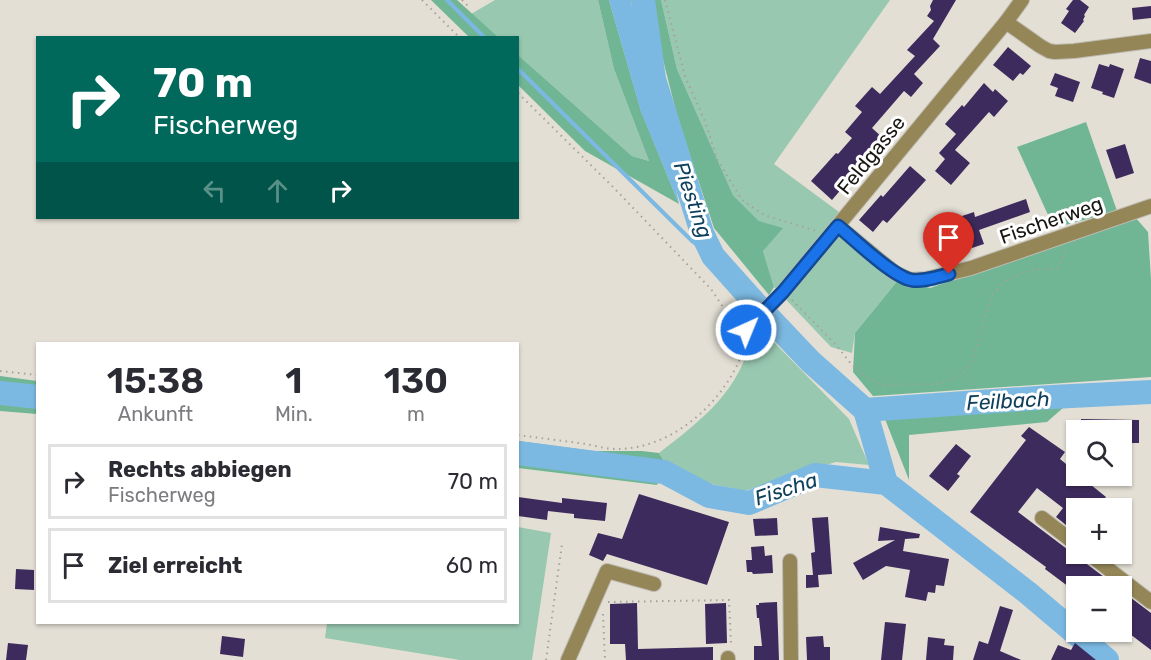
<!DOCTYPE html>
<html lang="de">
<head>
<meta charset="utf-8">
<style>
  body { margin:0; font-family:Rubik,sans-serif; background:#f7f7f7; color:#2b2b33; height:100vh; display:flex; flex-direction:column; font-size:22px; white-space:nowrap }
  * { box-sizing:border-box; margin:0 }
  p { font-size:20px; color:#7c7c81 }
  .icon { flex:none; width:33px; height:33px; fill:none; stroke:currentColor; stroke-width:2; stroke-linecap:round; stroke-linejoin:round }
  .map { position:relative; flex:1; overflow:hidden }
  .panel { position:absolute; left:36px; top:342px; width:483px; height:282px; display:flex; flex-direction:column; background:#fff; border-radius:0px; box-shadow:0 2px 4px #0004 }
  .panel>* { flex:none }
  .top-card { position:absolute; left:36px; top:36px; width:483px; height:183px; border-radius:0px; box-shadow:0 2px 4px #0004; background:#00695c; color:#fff; overflow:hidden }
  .fabs { position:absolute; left:1066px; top:420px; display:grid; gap:12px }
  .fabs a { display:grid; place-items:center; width:66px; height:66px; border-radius:0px; background:#fff; box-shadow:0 2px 4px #0004; font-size:30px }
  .pin { position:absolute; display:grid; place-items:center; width:51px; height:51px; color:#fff; margin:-62px -26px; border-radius:50% 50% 50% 0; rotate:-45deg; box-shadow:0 0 6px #0007 }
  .pin .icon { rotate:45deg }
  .me { position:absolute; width:66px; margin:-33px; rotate:44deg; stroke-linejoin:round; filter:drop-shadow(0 0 4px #0008) }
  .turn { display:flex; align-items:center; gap:21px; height:126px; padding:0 18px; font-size:27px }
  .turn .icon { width:78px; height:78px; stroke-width:2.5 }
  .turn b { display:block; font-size:42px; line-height:51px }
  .lanes { display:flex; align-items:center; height:57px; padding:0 18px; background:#0003; justify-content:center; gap:30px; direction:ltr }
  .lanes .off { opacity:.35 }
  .eta { display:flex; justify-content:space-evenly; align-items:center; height:102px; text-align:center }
  .eta b { font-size:36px; font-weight:600; line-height:42px }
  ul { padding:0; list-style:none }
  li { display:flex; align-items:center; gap:18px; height:75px; margin:0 12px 9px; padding:0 6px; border:3px solid #e1e1e2; border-radius:0px }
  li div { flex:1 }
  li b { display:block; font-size:22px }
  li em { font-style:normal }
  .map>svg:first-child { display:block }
  .green { fill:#98c8b0 }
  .forest { fill:#70b695 }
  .water { fill:#7cb9e2 }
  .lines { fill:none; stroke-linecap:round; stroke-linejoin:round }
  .stream { stroke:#7cb9e2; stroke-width:4 }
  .river { stroke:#7cb9e2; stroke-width:24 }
  .building { fill:#3e2b5d }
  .minor-casing { stroke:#bebbb2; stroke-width:16 }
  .path { stroke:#a5a29a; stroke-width:2; stroke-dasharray:1.5 4.5; stroke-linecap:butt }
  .minor { stroke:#958658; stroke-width:14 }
  .route-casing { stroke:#114b97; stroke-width:15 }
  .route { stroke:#1a73e8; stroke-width:10 }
  .labels { text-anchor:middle; stroke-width:6; stroke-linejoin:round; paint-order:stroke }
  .street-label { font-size:20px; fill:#171612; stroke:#fff }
  .water-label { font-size:21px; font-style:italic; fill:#0e3f5b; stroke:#fff }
</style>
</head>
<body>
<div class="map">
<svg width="1151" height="660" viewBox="0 0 1151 660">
  <rect width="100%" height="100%" fill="#e3dfd5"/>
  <g class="green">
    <path d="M 495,0 L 598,0 L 614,69 L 649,161 L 632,156 L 518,55 L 518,38 L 498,37 L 471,14 Z"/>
    <path d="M 661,0 L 890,0 L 774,164 L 839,212 L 844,238 L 888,276 L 899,279 L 855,333 L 852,353 L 831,347 L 774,287 L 763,251 L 759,221 L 733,195 L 677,69 Z"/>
    <path d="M 760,328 L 849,419 L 869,465 L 836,462 L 791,475 L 745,491 L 697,481 L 665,463 L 659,453 C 704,418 740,391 753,333 Z"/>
    <path d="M 518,527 L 551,533 L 532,660 L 460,660 L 325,638 L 327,623 L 518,622 Z"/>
  </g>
  <g class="forest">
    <path d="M 431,0 L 457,0 L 498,37 L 469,37 Z"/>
    <path d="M 598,0 L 609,0 L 641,111 L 679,204 L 585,151 L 518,85 L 518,55 L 632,156 L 649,161 L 614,69 Z"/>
    <path d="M 630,0 L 661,0 L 677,69 L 733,195 L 759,221 L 783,228 L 763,251 L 774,287 L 769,295 L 714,228 L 678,119 L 655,28 L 631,3 Z"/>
    <path d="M 1086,122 L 1117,211 L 1054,228 L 1017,147 Z"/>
    <path d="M 1135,217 L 1148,232 L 1151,279 L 1151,377 L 873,396 L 853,372 L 855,333 L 899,279 L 930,288 Z"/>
    <path d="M 0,376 L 37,381 L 37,414 L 0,411 Z"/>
    <path d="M 1072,400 L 1047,422 L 909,435 L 909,480 L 883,414 Z"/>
    <path d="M 518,441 L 593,451 L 642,451 L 659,453 L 665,463 L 657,485 L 518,468 Z"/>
  </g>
  <path class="water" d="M 609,0 L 630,0 L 654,79 L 679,204 L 641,112 Z"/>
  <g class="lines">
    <g class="stream">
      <path d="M 447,0 L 485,38"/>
      <path d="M 518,69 L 692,241 L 713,256"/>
    </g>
    <g class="river">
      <path d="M 643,0 L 654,79 L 702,233 L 713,256 L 755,303 L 810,361 L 865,410 L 886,483"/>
      <path d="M 0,393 L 38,397"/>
      <path d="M 865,410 L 1052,397 L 1151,392"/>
      <path d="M 518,453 L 664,472 L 709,496 L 749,503 L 815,475 L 886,483 L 1028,593 L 1107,660"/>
    </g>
  </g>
  <g class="building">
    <path d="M 933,0 L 956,0 L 933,39 L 940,46 L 914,74 L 923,83 L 911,97 L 904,91 L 872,128 L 884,139 L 832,200 L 811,181 L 836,153 L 838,154 L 852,138 L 845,132 L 862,112 L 855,106 L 872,87 L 880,94 L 915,56 L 907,50 L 934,21 L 927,16 L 931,10 L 930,6 Z"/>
    <path d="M 1073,0 L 1080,0 L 1089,7 L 1084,15 L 1085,16 L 1083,20 L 1084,21 L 1075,33 L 1061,23 L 1069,11 L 1066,9 Z"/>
    <path d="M 1151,6 L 1151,18 L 1133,20 L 1132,8 Z"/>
    <path d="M 1008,47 L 1031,66 L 1023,75 L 1020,73 L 1013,81 L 993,65 Z"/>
    <path d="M 1140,58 L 1151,61 L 1151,84 L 1134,78 Z"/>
    <path d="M 1099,64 L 1109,67 L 1110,64 L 1124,69 L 1114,98 L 1102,94 L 1103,92 L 1091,88 Z"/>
    <path d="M 1055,73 L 1080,82 L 1073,102 L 1055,96 L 1058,88 L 1050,85 Z"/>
    <path d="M 984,83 L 993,92 L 995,89 L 1008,101 L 994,117 L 989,112 L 955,150 L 970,163 L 951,185 L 935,171 L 945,159 L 939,153 L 956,134 L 945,124 L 962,105 L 964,107 Z"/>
    <path d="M 1125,144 L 1134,173 L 1116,179 L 1106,150 Z"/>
    <path d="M 910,166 L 926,180 L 887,223 L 883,220 L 873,232 L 859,220 L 881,195 L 883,197 Z"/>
    <path d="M 1026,199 L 1030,212 L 979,230 L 984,244 L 972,248 L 969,237 L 961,240 L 957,227 L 965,225 L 962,216 L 974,212 L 975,217 Z"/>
    <path d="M 1081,419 L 1139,420 L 1139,443 L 1122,443 L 1122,430 L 1081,430 Z"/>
    <path d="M 1029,427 L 1065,452 L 1060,459 L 1077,473 L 1077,476 L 1080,476 L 1106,497 L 1096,508 L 1077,508 L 1076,533 L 1056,517 L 1063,508 L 1037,488 L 1018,512 L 1116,586 L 1077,586 L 1077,593 L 1045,569 L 1046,567 L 970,512 L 1026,440 L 1021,436 Z"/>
    <path d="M 956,444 L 971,456 L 957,474 L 960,476 L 948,491 L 929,476 Z"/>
    <path d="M 639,494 L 729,522 L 707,585 L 607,554 L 603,561 L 589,555 L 598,533 L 622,539 Z"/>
    <path d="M 518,497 L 562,503 L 562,498 L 607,503 L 605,521 L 574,518 L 574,514 L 548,511 L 547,520 L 518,516 Z"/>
    <path d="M 828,517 L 832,574 L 818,575 L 819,587 L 806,588 L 806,575 L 813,575 L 811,553 L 815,552 L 812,518 Z"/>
    <path d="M 777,518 L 778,535 L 755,536 L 753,519 Z"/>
    <path d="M 880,527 L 920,534 L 919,538 L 905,539 L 903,551 L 949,559 L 944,586 L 936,585 L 935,593 L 928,592 L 926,601 L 905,597 L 910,570 L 886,566 L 863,580 L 853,563 L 895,540 L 878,541 Z"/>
    <path d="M 764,546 L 765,556 L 772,555 L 773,573 L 753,574 L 752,572 L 747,572 L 746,560 L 752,560 L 751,547 Z"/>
    <path d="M 16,569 L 34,570 L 34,590 L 15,589 Z"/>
    <path d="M 1122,591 L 1151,613 L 1151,650 L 1122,628 Z"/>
    <path d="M 777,602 L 779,660 L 754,660 L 754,646 L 762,646 L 759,618 L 757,618 L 756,605 L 759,605 L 759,603 Z"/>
    <path d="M 637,603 L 638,649 L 713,647 L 713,660 L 626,660 L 625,644 L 610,644 L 610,604 Z"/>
    <path d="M 726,603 L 727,643 L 706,644 L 705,604 Z"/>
    <path d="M 1000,606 L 1013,610 L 1000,651 L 1021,660 L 973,660 L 979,641 L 988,644 Z"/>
    <path d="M 885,622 L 906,624 L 902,660 L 881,660 Z"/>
    <path d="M 222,636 L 245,639 L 243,657 L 220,654 Z"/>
    <path d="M 823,636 L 824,647 L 830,647 L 830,660 L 807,660 L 806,637 Z"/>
    <path d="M 928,637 L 945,639 L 944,645 L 954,646 L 953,660 L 926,660 Z"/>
    <path d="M 8,643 L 28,645 L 26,660 L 6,660 Z"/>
    <path d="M 1075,643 L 1096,660 L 1051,660 L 1058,645 L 1071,650 Z"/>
  </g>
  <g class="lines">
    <defs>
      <g id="minor">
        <path d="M 1006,22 L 1040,46 L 1049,51 L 1055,52 L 1074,51 L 1151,41"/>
        <path d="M 838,226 L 895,273 L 911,280 L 926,279 L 971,268 L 1151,206"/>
        <path d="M 746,330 L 783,292 L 1006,22 L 1022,0"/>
        <path d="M 1042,518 L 1077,545"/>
        <path d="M 1089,554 L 1151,602"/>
        <path d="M 790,561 L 791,660"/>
        <path d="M 728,658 L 728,660"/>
        <path d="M 568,660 L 607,571 L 654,584"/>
      </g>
    </defs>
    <use href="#minor" class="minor-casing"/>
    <g class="path">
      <path d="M 422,0 L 460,38"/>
      <path d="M 462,0 L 469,7"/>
      <path d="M 665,0 L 685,76 L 704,119 L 718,161 L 742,200 L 764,215 L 816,231"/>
      <path d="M 518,93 L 613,187 L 711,289 L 731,319 L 735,321"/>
      <path d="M 792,300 L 836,345 L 852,365 L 868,378 L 881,385 L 939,384 L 962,375 L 973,359 L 992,294 L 1005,281 L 1022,273 L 1039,269 L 1052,269 L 1058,267 L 1066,249"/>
      <path d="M 0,371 L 38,375"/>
      <path d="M 518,435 C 540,438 563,441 586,444 C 596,446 607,449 617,449 C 676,449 731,396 746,342"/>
      <path d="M 608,602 L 729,600 L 731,644"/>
      <path d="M 603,614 L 605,660"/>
      <path d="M 546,660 L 562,544"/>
    </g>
    <use href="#minor" class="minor"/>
  </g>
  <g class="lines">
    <defs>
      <path id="route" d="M 746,330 L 783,292 L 838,226 C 854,239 892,276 911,280 C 923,282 937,277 949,274"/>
    </defs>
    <use href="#route" class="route-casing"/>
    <use href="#route" class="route"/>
  </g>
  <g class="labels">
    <g class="street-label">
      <text transform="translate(871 155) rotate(-51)" y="7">Feldgasse</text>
      <text transform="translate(1051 220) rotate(-19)" y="7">Fischerweg</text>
    </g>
    <g class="water-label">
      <text transform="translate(693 200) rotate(71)" y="7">Piesting</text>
      <text transform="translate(1008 401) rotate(-3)" y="7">Feilbach</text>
      <text transform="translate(786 489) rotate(-18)" y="7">Fischa</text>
    </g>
  </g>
</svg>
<div class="fabs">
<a><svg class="icon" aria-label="search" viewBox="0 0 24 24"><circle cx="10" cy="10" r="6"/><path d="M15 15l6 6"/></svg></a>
<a>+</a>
<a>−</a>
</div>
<div class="pin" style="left:949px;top:274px;background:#d93025"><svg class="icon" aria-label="arrive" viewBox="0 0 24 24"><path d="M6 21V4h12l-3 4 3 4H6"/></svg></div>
<svg class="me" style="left:746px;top:330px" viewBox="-20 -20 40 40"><circle r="17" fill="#1a73e8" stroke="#fff" stroke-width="3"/><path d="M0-11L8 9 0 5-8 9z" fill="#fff"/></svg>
<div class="top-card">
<div class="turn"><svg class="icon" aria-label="right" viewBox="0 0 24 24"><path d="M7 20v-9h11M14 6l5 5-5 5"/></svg><div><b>70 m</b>Fischerweg</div></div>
<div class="lanes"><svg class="icon off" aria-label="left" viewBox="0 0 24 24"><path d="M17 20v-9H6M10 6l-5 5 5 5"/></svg><svg class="icon off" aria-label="ahead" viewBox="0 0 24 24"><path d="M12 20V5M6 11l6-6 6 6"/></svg><svg class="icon" aria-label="right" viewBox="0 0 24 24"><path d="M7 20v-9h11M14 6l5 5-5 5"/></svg></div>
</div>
<section class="panel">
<div class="eta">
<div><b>15:38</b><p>Ankunft</p></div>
<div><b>1</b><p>Min.</p></div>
<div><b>130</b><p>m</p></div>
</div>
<ul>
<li><svg class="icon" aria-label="right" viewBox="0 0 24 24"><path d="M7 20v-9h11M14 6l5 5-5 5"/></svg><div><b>Rechts abbiegen</b><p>Fischerweg</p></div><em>70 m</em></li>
<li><svg class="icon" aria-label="arrive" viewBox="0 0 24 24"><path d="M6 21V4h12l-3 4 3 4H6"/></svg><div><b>Ziel erreicht</b></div><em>60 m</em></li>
</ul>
</section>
</div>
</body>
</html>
